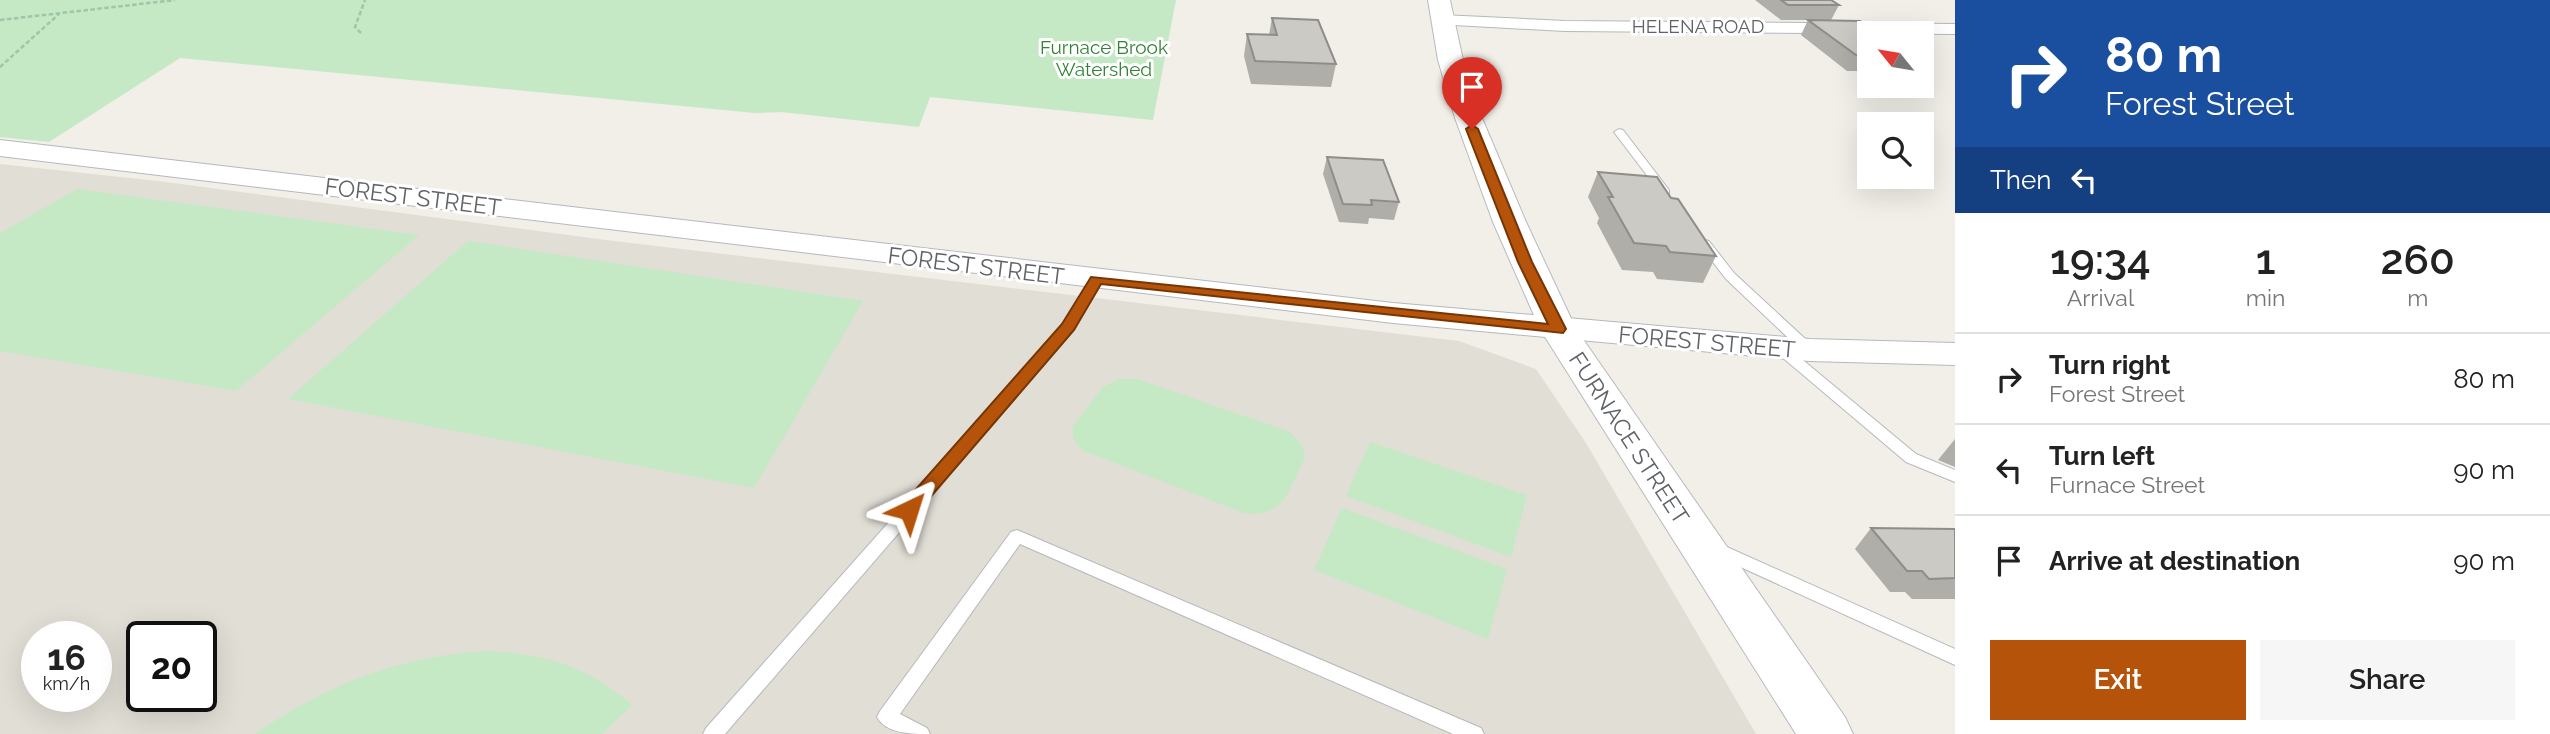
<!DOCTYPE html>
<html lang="en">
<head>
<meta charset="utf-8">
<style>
  body { margin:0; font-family:Raleway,sans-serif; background:#f6f6f6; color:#222; height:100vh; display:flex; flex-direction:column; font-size:26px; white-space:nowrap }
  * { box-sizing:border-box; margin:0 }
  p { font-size:23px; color:#767676 }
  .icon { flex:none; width:38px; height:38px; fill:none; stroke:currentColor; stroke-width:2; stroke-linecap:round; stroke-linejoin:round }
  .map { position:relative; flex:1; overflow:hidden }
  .drawer { display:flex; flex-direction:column; background:#fff; width:595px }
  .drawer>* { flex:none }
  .hud { background:#1a4fa0; color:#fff; overflow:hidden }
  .needle { width:46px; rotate:300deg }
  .fabs { position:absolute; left:1857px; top:21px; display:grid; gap:14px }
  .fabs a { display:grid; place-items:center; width:77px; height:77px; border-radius:0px; background:#fff; box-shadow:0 7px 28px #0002; font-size:35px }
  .speed { position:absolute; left:21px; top:621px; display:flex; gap:14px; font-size:35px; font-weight:700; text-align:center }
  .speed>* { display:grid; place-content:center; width:91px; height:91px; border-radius:50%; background:#fff; box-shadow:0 7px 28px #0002; line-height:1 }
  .speed small { font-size:18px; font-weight:400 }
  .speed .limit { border:4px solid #111; border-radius:10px; background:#fff; color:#111 }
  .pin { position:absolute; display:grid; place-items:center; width:60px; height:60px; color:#fff; margin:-72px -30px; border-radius:50% 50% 50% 0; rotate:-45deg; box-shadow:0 0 7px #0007 }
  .pin .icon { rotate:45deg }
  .me { position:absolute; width:77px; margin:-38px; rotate:41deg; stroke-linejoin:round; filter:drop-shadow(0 0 5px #0008) }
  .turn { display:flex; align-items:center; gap:24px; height:147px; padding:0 35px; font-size:32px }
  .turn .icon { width:91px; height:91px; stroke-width:2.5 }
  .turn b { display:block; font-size:49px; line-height:60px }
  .then { display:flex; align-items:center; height:66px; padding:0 35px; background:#0003; gap:14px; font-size:26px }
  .eta { display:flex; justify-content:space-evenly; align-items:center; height:119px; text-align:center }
  .eta b { font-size:42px; font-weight:600; line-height:49px }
  .primary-button { display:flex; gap:14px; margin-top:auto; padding:14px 35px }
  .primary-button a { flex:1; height:80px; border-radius:0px; background:#b45309; color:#fff; font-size:28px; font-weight:600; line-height:80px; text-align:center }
  .primary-button a+a { background:#f6f6f6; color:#222 }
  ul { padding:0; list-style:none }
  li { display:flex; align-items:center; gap:21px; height:91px; padding:0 35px; border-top:2px solid #e0e0e0 }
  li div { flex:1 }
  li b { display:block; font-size:26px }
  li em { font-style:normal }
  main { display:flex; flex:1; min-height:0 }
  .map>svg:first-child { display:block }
  .education { fill:#e1ded6; fill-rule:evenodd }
  .green { fill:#c5e8c5 }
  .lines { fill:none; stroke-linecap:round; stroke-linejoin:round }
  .service-casing { stroke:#b5b8bc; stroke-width:2 }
  .minor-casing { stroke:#b5b8bc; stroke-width:2 }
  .tertiary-casing { stroke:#b5b8bc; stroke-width:2 }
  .secondary-casing { stroke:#b6babf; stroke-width:2 }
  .path { stroke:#9cc7a9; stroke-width:2.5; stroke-dasharray:4.5 2.5; stroke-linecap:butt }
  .service { fill:#fff; fill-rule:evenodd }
  .minor { fill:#fff; fill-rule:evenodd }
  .tertiary { fill:#fff; fill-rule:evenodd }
  .secondary { fill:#fff; fill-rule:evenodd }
  .wall { fill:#afaea9 }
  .building { fill:#cccac5; stroke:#8f8d8a; stroke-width:2 }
  .route { fill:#b45309; stroke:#753606; stroke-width:2 }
  .labels { text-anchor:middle; stroke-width:6; stroke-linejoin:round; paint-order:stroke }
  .far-street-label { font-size:19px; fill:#5f6368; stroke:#fff }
  .far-park-label { font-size:19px; fill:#348238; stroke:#fff }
  .street-label { font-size:23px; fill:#5f6368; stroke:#fff }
</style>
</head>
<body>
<main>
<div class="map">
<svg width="1955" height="734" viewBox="0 0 1955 734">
  <rect width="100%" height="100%" fill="#f1efe8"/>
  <path class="education" d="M 0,164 L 158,181 L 614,241 L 1459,341 L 1536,369 L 1586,443 L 1756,734 L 0,734 ZM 37,637 L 96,637 L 96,696 L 37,696 ZM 142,637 L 201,637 L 201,696 L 142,696 Z"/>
  <g class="green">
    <path d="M 0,0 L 1176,0 L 1153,120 L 930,97 L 919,127 L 781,112 L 755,113 L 180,58 L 49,142 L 0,137 Z"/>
    <path d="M 77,189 L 419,235 L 236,391 L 0,351 L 0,233 Z"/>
    <path d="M 468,241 L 469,241 L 863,301 L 754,488 L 288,399 Z"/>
    <path d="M 1120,379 L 1137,379 L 1290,432 L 1302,445 L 1305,458 C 1289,488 1285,519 1244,513 L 1084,451 C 1075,444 1071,437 1073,426 L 1103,387 Z"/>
    <path d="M 1370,442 L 1527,495 L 1511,557 L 1346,496 Z"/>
    <path d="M 1342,508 L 1507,569 L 1488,639 L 1314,570 Z"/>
    <path d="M 488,651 C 548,654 586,666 632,705 L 602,734 L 255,734 C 325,685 402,655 488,651 Z"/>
  </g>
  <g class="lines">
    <defs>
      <g id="service">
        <path d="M 1619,129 L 1623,130 L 1669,190 L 1669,194 L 1661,194 L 1614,132 Z"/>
        <path d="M 1705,240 L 1709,241 L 1734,273 L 1813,346 L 1815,349 L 1813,352 L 1803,352 L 1726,279 L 1699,244 Z"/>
        <path d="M 1097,276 L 1103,280 L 1074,330 L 725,734 L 703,734 L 706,728 L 1064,325 L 1091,280 Z"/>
        <path d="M 1781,345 L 1786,346 L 1916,454 L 1955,470 L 1955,482 L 1906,462 L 1776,352 L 1774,349 Z"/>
        <path d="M 1017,530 L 1481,728 L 1484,734 L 1453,734 L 1020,544 L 900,714 L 927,728 L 930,734 C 912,734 886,734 877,717 L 880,711 L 1011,532 Z"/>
        <path d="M 1718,543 L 1955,649 L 1955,665 L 1712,554 L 1710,549 L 1712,544 Z"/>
      </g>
      <path id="minor" d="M 1442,15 L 1565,21 L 1955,24 L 1955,34 L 1565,31 L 1436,24 L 1434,20 L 1436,16 Z"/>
      <path id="tertiary" d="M 0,140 L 1393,303 L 1809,339 L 1955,343 L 1955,365 L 1809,361 L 1393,323 L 0,156 Z"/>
      <path id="secondary" d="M 1428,0 L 1450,0 L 1463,60 L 1482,118 L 1526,222 L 1576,329 L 1845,717 L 1853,734 L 1796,734 L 1540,329 L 1493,222 L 1455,118 L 1438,60 Z"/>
    </defs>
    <use href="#service" class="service-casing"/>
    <use href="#minor" class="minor-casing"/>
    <use href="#tertiary" class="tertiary-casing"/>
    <use href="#secondary" class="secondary-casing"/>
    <g class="path">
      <path d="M 0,20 L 175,0"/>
      <path d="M 361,33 L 355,27 L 365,0"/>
      <path d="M 0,67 L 59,14"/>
    </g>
    <use href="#service" class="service"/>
    <use href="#minor" class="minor"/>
    <use href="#tertiary" class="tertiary"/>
    <use href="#secondary" class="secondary"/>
  </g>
  <g class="wall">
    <path d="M 1755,0 L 1831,0 L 1839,5 L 1831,20 L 1869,33 L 1869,71 L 1847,71 L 1801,35 L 1808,20 L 1781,20 Z"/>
    <path d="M 1272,18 L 1336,64 L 1331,87 L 1251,84 L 1244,56 L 1247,34 L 1269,35 Z"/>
    <path d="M 1327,157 L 1399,202 L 1394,220 L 1369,218 L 1368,224 L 1339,222 L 1323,174 Z"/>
    <path d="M 1598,172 L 1671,198 L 1716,256 L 1703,283 L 1657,279 L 1653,272 L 1622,270 L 1597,223 L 1599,218 L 1588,197 Z"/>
    <path d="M 1955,439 L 1955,467 L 1938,460 Z"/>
    <path d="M 1871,528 L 1955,529 L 1955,599 L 1912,599 L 1905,592 L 1890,592 L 1855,549 Z"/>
  </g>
  <g class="building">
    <path d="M 1781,0 L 1831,0 L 1839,5 L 1788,5 Z"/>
    <path d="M 1272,18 L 1318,20 L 1336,64 L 1255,61 L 1247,34 L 1277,35 Z"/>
    <path d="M 1808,20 L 1860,21 L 1878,33 L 1869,33 L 1869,55 L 1856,55 Z"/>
    <path d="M 1327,157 L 1383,160 L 1399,202 L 1371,200 L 1372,205 L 1343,204 Z"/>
    <path d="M 1598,172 L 1657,177 L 1671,198 L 1678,199 L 1716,256 L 1670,252 L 1666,246 L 1634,243 L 1608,197 L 1613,197 Z"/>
    <path d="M 1871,528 L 1955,529 L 1955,578 L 1929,579 L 1922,571 L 1907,571 Z"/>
  </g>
  <path class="route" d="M 1472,125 L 1478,129 L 1532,262 L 1566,329 L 1563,333 L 1101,284 L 1074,330 L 915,515 L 902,515 L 900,510 L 902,505 L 1062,324 L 1091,277 L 1548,324 L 1518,262 L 1466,129 Z"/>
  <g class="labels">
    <g class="far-street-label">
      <text x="1698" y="33">HELENA ROAD</text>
    </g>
    <g class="far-park-label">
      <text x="1104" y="54">Furnace Brook<tspan x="1104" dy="22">Watershed</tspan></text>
    </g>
    <g class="street-label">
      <text transform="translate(413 197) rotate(7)" y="8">FOREST STREET</text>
      <text transform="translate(976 266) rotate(7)" y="8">FOREST STREET</text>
      <text transform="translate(1707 342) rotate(5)" y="8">FOREST STREET</text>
      <text transform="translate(1629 438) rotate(57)" y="8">FURNACE STREET</text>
    </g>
  </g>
</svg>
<div class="fabs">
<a><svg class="needle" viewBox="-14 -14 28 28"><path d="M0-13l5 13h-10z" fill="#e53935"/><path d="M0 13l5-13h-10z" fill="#767676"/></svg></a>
<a><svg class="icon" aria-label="search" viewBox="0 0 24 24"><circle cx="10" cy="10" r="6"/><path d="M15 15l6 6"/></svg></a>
</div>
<div class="speed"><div>16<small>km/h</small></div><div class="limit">20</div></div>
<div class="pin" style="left:1472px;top:129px;background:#d93025"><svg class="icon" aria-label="arrive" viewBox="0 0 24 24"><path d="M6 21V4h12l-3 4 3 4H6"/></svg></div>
<svg class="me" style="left:909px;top:510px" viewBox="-20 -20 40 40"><path d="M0-17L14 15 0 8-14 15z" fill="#b45309" stroke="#fff" stroke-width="4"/></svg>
</div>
<section class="drawer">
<div class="hud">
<div class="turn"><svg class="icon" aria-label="right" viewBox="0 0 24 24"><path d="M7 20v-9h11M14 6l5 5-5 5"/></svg><div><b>80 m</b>Forest Street</div></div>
<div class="then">Then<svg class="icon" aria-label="left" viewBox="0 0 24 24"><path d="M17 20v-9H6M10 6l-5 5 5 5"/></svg></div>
</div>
<div class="eta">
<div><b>19:34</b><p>Arrival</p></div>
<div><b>1</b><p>min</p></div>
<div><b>260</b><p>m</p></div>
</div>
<ul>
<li><svg class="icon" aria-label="right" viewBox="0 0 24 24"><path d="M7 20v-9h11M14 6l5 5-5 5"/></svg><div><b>Turn right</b><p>Forest Street</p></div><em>80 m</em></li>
<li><svg class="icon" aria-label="left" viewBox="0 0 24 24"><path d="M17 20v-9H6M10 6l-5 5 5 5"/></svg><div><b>Turn left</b><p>Furnace Street</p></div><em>90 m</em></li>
<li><svg class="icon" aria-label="arrive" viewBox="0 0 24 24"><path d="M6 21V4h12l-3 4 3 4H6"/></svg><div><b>Arrive at destination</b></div><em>90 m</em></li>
</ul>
<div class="primary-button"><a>Exit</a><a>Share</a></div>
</section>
</main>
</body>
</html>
